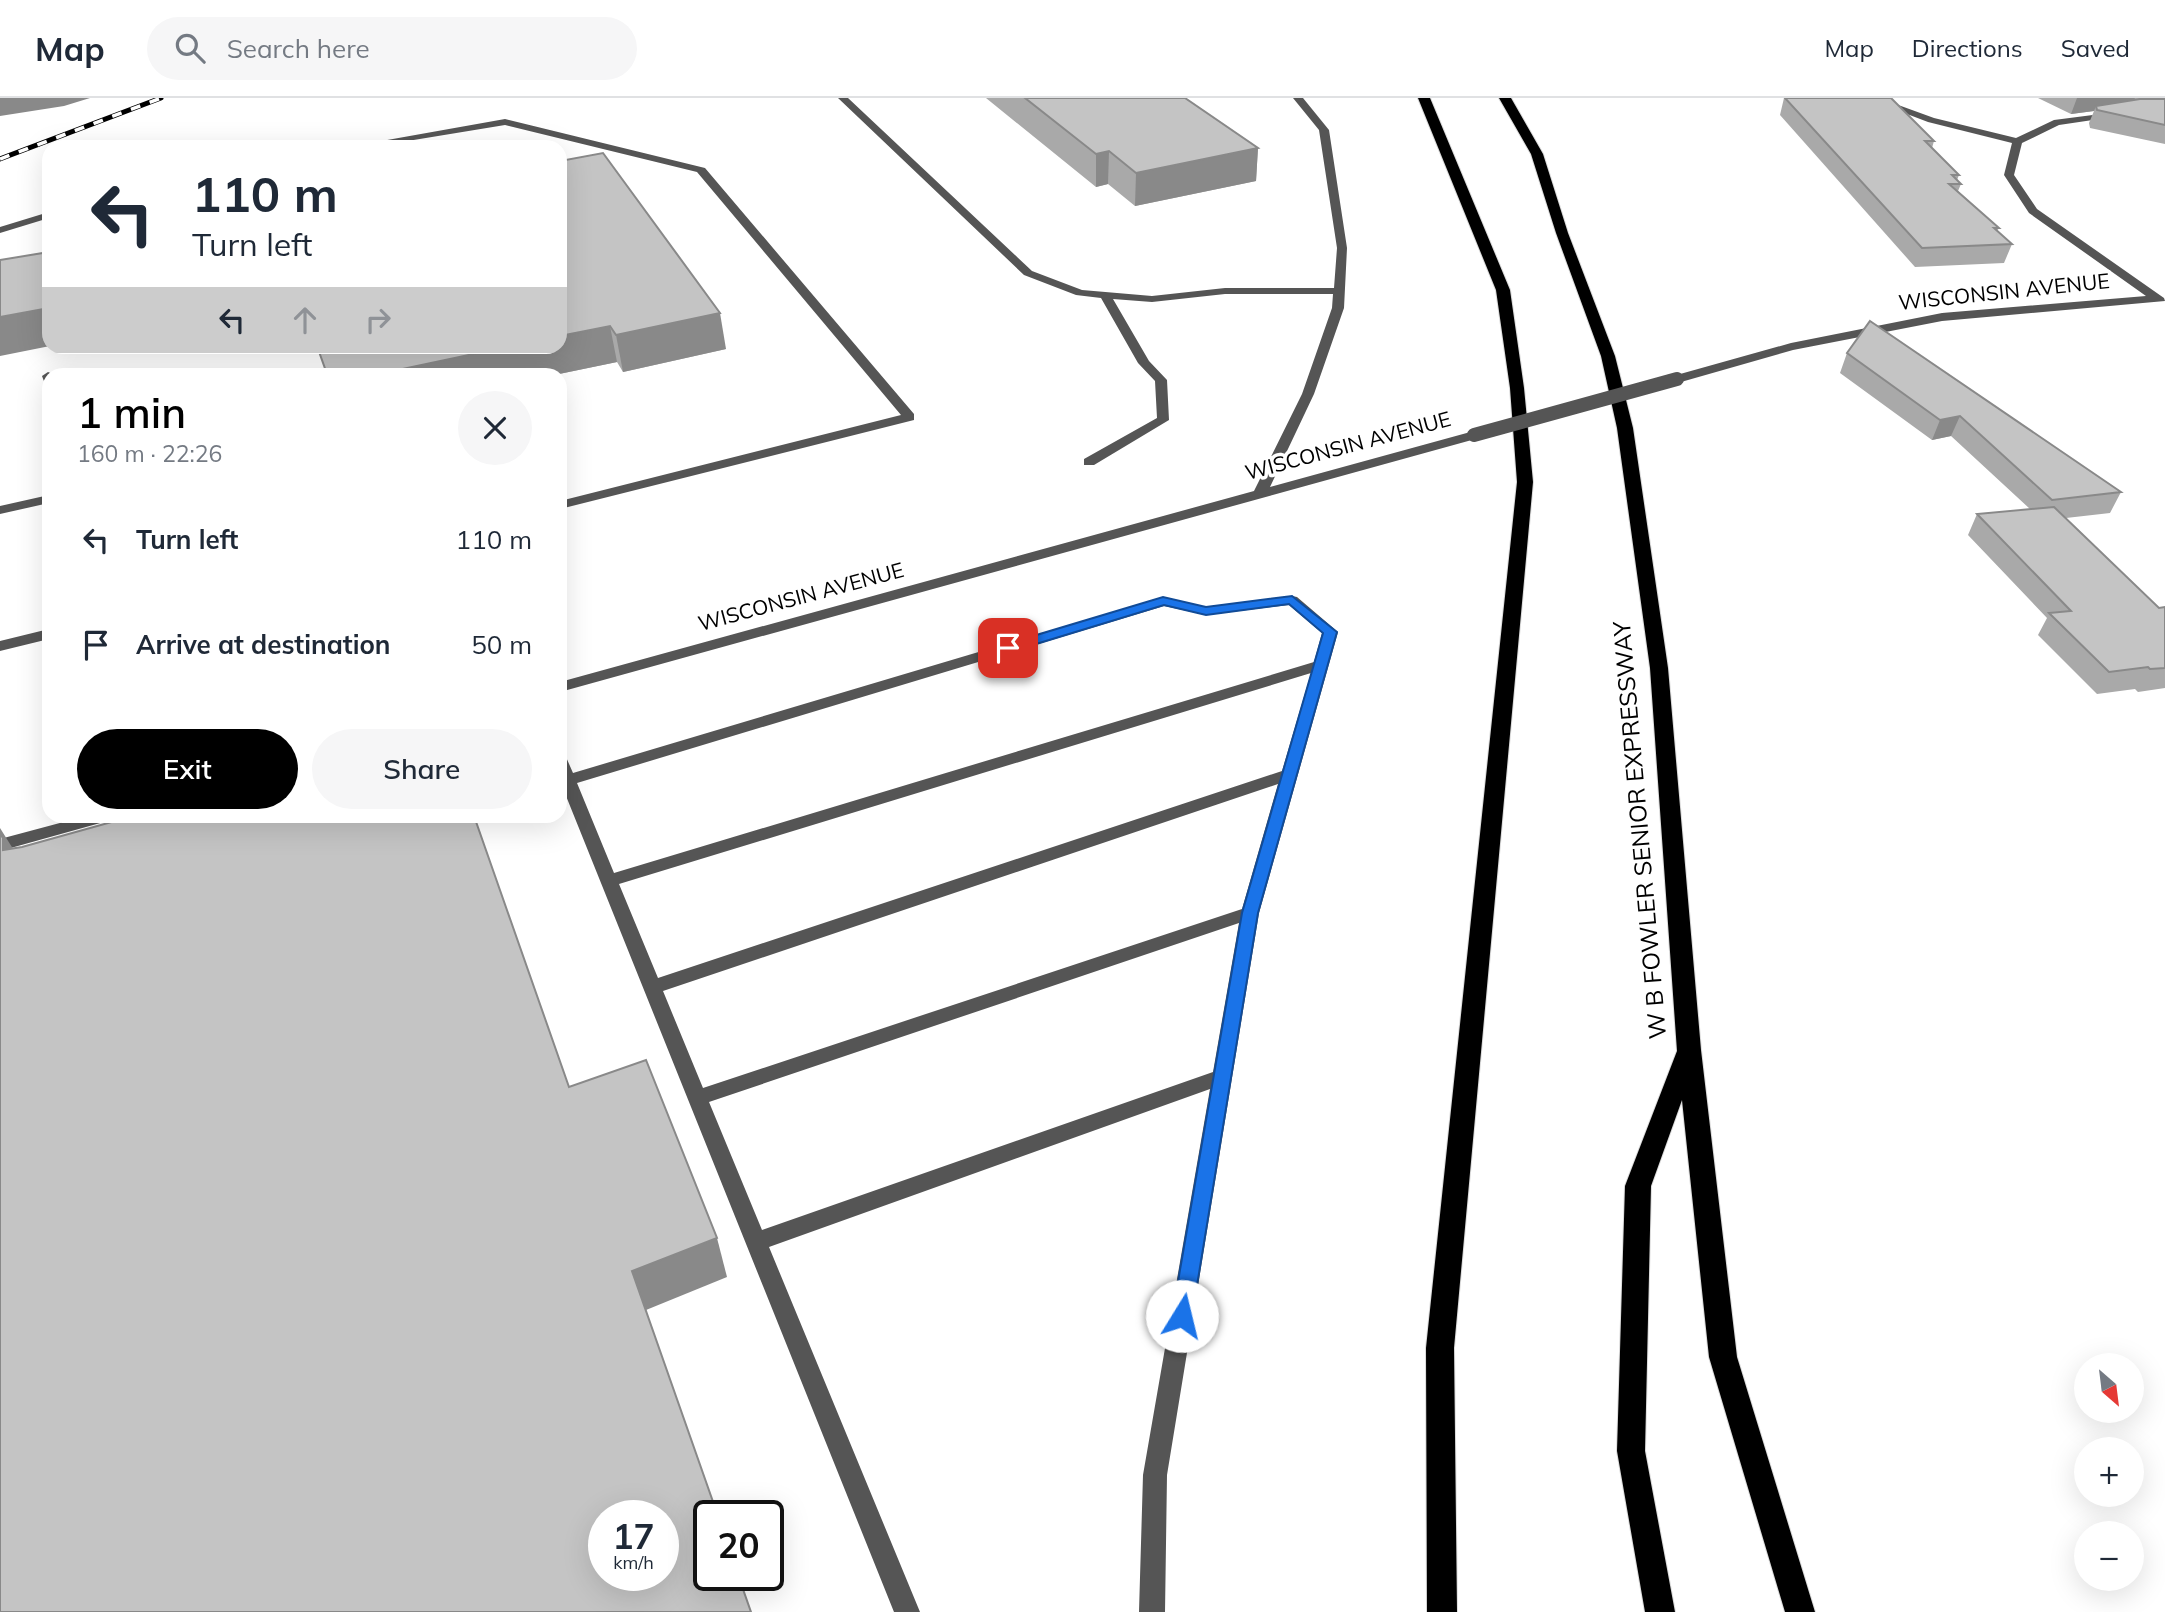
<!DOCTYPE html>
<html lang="en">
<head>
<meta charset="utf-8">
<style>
  body { margin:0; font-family:Mulish,sans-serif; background:#f6f6f7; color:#1f2937; height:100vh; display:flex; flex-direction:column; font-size:26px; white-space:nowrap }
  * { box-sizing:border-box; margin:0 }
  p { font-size:23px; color:#747a83 }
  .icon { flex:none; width:38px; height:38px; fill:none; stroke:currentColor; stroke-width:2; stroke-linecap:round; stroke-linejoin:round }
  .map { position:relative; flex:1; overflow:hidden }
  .drawer { position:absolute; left:42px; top:270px; width:525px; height:455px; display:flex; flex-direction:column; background:#fff; border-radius:21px; box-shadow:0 7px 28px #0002 }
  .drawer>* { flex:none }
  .hud { position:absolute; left:42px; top:42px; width:525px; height:214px; border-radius:21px; box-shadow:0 7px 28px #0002; background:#fff; color:#1f2937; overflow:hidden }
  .needle { width:46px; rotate:152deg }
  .tools { position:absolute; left:2074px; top:1255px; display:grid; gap:14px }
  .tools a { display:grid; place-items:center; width:70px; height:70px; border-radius:50%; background:#fff; box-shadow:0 7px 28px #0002; font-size:35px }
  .speed { position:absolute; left:588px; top:1402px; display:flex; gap:14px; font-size:35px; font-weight:700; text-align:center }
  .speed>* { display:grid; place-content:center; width:91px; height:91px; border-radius:50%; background:#fff; box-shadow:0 7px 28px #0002; line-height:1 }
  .speed small { font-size:18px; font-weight:400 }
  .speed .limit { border:4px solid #111; border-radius:10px; background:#fff; color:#111 }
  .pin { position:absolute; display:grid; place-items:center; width:60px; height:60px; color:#fff; margin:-30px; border-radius:14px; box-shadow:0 4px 10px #0006 }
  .me { position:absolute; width:77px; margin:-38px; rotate:9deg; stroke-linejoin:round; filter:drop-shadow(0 0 5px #0008) }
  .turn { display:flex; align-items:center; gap:24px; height:147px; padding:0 35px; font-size:32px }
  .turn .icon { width:91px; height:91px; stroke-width:2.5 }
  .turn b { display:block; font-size:49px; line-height:60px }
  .lanes { display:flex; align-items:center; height:66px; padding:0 35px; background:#0003; justify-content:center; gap:35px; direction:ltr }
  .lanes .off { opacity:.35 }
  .round { display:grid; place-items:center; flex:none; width:74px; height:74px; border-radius:37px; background:#f6f6f7 }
  .headline { display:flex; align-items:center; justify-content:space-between; height:119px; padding:0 35px }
  h1 { font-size:42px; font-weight:600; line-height:52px; color:#000 }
  .primary-button { display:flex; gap:14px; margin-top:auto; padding:14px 35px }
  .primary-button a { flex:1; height:80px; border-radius:42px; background:#000; color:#fff; font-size:28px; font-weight:600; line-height:80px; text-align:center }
  .primary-button a+a { background:#f6f6f7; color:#1f2937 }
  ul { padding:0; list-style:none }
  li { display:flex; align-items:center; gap:21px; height:105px; padding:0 35px }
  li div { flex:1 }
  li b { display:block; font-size:26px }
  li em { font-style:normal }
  header { display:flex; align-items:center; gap:42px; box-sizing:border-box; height:98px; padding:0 35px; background:#fff; border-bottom:2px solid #e0e1e3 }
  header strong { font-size:33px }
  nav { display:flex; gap:38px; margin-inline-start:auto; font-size:24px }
  .search { width:490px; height:63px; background:#f6f6f7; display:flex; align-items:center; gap:18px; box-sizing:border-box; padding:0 24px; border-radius:38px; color:#747a83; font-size:26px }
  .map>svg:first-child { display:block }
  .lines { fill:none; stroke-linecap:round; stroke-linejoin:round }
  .highway-casing { stroke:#dbdbdb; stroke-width:2 }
  .minor { fill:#555; fill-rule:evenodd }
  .highway { fill:#000; fill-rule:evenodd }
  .rail-casing { stroke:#000; stroke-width:5 }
  .rail { stroke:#fff; stroke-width:3.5; stroke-dasharray:10; stroke-linecap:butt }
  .minor-bridge { stroke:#555; stroke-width:14 }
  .wall { fill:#a9a9a9 }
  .shaded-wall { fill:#898989 }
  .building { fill:#c4c4c4; stroke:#898989; stroke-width:2; fill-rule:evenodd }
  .route { fill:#1a73e8; stroke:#114b97; stroke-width:2 }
  .labels { text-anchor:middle; stroke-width:7; stroke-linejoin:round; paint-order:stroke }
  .far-street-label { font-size:21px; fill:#000; stroke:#fff }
  .street-label { font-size:24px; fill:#000; stroke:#fff }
</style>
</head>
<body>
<header>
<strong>Map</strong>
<div class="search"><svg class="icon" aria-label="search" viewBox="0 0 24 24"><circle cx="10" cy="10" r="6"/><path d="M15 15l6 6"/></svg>Search here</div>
<nav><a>Map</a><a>Directions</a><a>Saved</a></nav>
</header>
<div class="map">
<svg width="2165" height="1514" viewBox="0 0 2165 1514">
  <rect width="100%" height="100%" fill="#fff"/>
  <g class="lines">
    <defs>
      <g id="highway">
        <path d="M 1418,0 L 1430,0 L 1510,192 L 1524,290 L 1533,384 L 1454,1250 L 1457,1514 L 1427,1514 L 1426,1250 L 1517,384 L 1510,290 L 1496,192 Z"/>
        <path d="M 1499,0 L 1511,0 L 1543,56 L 1568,135 L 1615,258 L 1633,330 L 1668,570 L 1701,952 L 1737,1259 L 1815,1514 L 1785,1514 L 1709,1259 L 1682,1002 L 1651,1088 L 1645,1353 L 1675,1514 L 1645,1514 L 1617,1353 L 1625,1088 L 1677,953 L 1650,570 L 1617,330 L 1601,258 L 1556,135 L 1531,56 Z"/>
      </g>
    </defs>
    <use href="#highway" class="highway-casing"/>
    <g class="minor">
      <path d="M 838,0 L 848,0 L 1032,173 L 1082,192 L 1152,198 L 1225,190 L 1334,190 L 1337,150 L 1319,32 L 1293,0 L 1303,0 L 1329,32 L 1347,150 L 1344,210 L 1314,296 L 1270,389 L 1474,333 L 1480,337 L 1479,340 L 560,594 L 560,584 L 1254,393 L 1302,296 L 1332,210 L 1333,196 L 1225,196 L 1152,204 L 1113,201 L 1149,263 L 1167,282 L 1169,322 L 1094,367 L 1084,367 L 1084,361 L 1157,320 L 1155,283 L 1138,265 L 1101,200 L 1076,197 L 1024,177 Z"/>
      <path d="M 1865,0 L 1879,0 L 1934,20 L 2016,40 L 2054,22 L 2116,14 L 2116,18 L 2113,19 L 2059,27 L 2022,45 L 2014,77 L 2037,111 L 2164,200 L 2165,203 L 1942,223 L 1793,252 L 1681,284 L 1673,284 L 1673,278 L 1791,245 L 1942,215 L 2146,198 L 2029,115 L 2004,77 L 2012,45 L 1928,24 Z"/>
      <path d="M 505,21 L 705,70 L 914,316 L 914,322 L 560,411 L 560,403 L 901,317 L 697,74 L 505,27 L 371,49 L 348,49 Z"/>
      <path d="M 49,114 L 49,120 L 0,135 L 0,129 Z"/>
      <path d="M 48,274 L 53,276 L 49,276 L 49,287 L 45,286 L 42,278 Z"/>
      <path d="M 49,397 L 49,405 L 0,416 L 0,408 Z"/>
      <path d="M 1292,498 L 1297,499 L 1338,534 L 1259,815 L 1167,1377 L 1165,1514 L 1139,1514 L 1143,1377 L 1210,991 L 769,1149 L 920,1514 L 894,1514 L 560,683 L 560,658 L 566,659 L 573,675 L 1163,499 L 1206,509 ZM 1289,507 L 1322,535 L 1314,564 L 614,775 L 577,685 L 1164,508 L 1206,517 ZM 1311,575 L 1282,673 L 658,880 L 619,786 ZM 1278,686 L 1242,811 L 703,990 L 663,893 ZM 1239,825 L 1213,974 L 762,1132 L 709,1004 Z"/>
      <path d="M 49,531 L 49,541 L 0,553 L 0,543 Z"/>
      <path d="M 86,718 L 114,718 L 111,722 L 0,753 L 0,741 Z"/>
    </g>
    <use href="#highway" class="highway"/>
    <defs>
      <path id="rail" d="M 0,61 L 161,0"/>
    </defs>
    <use href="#rail" class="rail-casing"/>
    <use href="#rail" class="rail"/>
    <path class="minor-bridge" d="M 1474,337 L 1677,281"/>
  </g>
  <g class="wall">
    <path d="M 986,0 L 1185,0 L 1258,50 L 1256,83 L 1135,108 L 1108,86 L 1096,89 Z"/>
    <path d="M 1784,0 L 1891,0 L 1934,43 L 1932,50 L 1959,77 L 1957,82 L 1961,86 L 1958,93 L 1999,130 L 1997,133 L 2012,146 L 2004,165 L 1915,169 L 1780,17 Z"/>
    <path d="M 2038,0 L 2165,0 L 2165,46 L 2090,30 L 2089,25 L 2094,13 L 2071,16 Z"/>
    <path d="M 560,63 L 726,251 L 623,274 L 617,264 L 559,276 L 327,276 Z"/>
    <path d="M 1847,255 L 2121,394 L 2110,415 L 2066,420 L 2159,510 L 2165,509 L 2165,590 L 2138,594 L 2135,591 L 2097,596 L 2038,537 L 2047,520 L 1968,437 L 1977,416 L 2030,411 L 1951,338 L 1932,342 L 1840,275 Z"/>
  </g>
  <g class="shaded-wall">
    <path d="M 0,0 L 90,0 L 64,8 L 0,18 Z"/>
    <path d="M 2077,0 L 2135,0 L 2132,7 L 2096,8 L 2094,13 L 2071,16 Z"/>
    <path d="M 1258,50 L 1256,83 L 1135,108 L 1136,75 Z"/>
    <path d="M 1109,53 L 1108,86 L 1096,89 L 1096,56 Z"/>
    <path d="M 49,210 L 49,248 L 50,248 L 0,258 L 0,219 Z"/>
    <path d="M 720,215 L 726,251 L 623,274 L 616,237 Z"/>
    <path d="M 610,228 L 617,264 L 559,276 L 379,276 L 511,248 L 560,248 L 560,238 Z"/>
    <path d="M 1960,318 L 1951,338 L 1932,342 L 1940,322 Z"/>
    <path d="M 0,730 L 25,770 L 3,752 L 0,739 Z"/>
    <path d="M 717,1140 L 727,1179 L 646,1212 L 632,1173 Z"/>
  </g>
  <g class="building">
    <path d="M 1025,0 L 1185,0 L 1258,50 L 1136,75 L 1109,53 L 1096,56 Z"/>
    <path d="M 1785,0 L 1891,0 L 1934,43 L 1925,43 L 1959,77 L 1952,77 L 1961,86 L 1949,86 L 1999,130 L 1994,130 L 2012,146 L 1922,150 Z"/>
    <path d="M 2140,1 L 2165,1 L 2165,27 L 2097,12 L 2096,8 Z"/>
    <path d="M 603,55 L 720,215 L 616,237 L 610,228 L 560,238 L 560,63 Z"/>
    <path d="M 49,154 L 49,210 L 0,219 L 0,162 Z"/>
    <path d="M 1870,223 L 2121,394 L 2052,402 L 1960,318 L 1940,322 L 1847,255 Z"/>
    <path d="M 317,248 L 511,248 L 379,276 L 327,276 Z"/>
    <path d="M 2054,409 L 2159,510 L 2165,509 L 2165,570 L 2150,571 L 2148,569 L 2109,574 L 2049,515 L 2071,513 L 1977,416 Z"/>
    <path d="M 133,718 L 474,718 L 569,989 L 646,962 L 717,1140 L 632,1173 L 718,1418 L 709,1418 L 709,1477 L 738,1477 L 751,1514 L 0,1514 L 0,739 L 3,738 L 3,752 L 22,749 ZM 604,1418 L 663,1418 L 663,1477 L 604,1477 Z"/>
  </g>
  <path class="route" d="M 1292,498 L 1337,534 L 1258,815 L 1192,1218 L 1189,1224 L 1182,1227 L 1175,1224 L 1172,1218 L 1242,815 L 1323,535 L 1289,506 L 1206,517 L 1164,507 L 1013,553 L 1008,554 L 1001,550 L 1003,547 L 1163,499 L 1206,509 Z"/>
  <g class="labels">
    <g class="far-street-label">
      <text transform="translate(2004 194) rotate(-6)" y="7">WISCONSIN AVENUE</text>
      <text transform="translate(1348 348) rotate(-15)" y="7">WISCONSIN AVENUE</text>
      <text transform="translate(801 499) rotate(-15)" y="7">WISCONSIN AVENUE</text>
    </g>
    <g class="street-label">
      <text transform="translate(1640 732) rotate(-95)" y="8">W B FOWLER SENIOR EXPRESSWAY</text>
    </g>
  </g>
</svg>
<div class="tools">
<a><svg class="needle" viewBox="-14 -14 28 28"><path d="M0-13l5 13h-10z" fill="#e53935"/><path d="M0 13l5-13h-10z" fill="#747a83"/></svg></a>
<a>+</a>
<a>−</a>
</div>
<div class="speed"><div>17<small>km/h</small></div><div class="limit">20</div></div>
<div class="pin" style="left:1008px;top:550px;background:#d93025"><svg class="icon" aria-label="arrive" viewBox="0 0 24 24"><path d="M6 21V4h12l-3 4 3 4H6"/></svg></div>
<svg class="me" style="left:1182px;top:1218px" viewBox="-20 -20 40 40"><circle r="19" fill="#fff"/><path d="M0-13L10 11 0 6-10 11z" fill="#1a73e8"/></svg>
<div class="hud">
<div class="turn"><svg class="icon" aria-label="left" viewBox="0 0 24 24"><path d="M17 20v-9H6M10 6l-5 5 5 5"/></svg><div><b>110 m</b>Turn left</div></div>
<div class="lanes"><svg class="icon" aria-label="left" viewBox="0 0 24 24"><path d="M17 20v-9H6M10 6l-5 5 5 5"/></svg><svg class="icon off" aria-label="ahead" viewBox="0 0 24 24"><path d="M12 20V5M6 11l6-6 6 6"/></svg><svg class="icon off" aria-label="right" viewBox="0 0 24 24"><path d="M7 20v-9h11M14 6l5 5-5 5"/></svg></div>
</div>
<section class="drawer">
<div class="headline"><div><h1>1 min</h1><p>160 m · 22:26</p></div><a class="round"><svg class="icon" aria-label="close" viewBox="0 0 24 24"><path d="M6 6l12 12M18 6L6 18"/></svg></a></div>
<ul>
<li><svg class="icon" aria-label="left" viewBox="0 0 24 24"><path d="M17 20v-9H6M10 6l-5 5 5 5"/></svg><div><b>Turn left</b></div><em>110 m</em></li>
<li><svg class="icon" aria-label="arrive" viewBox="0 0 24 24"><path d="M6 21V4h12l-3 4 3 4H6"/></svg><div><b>Arrive at destination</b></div><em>50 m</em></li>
</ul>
<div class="primary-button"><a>Exit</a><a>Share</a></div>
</section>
</div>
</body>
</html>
